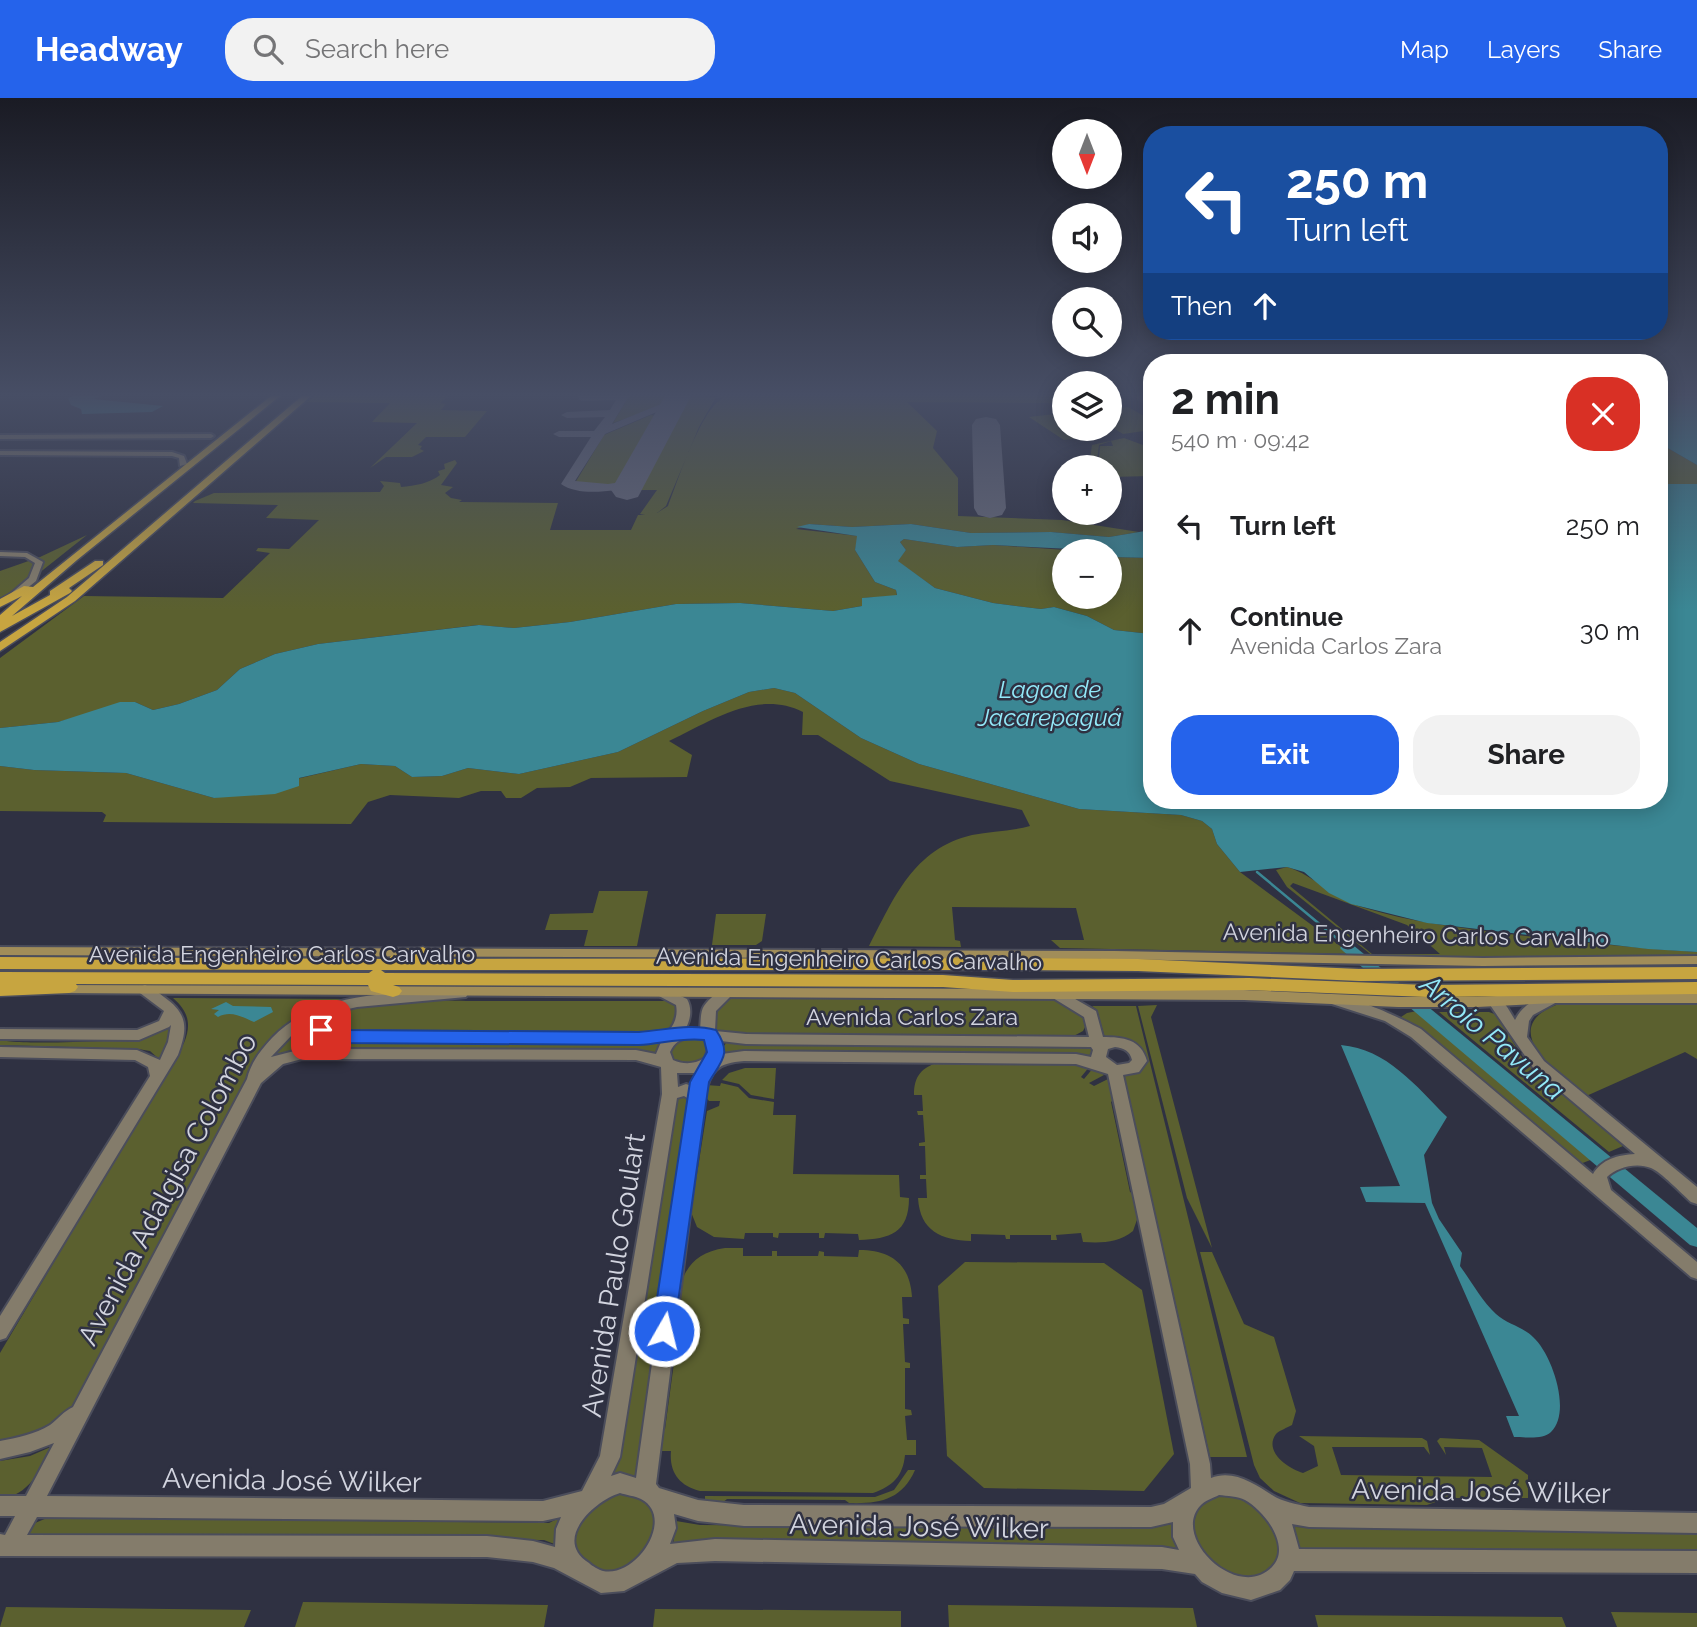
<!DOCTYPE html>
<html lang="en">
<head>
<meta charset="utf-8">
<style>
  body { margin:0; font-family:Raleway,sans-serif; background:#f2f2f2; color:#202124; height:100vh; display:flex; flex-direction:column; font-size:26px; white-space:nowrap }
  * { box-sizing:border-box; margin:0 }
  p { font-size:23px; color:#757577 }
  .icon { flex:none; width:38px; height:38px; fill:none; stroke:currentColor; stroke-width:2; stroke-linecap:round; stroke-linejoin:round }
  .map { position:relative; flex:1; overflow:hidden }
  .details { position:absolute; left:1143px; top:256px; width:525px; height:455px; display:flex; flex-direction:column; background:#fff; border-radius:28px; box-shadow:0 4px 18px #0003 }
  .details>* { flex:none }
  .banner { position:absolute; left:1143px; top:28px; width:525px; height:214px; border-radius:28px; box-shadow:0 4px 18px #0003; background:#1a4fa0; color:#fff; overflow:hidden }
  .needle { width:46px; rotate:180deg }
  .controls { position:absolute; left:1052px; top:21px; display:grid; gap:14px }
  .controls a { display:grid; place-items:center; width:70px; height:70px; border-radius:50%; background:#fff; box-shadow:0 4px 18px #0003; font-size:35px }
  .pin { position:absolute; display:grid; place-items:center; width:60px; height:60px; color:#fff; margin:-30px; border-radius:14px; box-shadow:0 4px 10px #0006 }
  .me { position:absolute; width:77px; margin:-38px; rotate:8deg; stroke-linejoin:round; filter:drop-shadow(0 0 5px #0008) }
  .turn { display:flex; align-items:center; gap:24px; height:147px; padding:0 28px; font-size:32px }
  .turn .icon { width:91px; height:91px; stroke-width:2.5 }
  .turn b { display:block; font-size:49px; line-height:60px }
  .then { display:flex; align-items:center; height:66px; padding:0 28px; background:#0003; gap:14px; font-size:26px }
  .round { display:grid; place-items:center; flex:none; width:74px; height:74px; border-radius:28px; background:#f2f2f2 }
  .head { display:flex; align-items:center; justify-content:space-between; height:119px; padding:0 28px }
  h1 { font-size:42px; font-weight:700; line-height:52px }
  .button { display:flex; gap:14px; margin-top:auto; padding:14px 28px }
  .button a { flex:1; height:80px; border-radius:28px; background:#2563eb; color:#fff; font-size:28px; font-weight:700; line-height:80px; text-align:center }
  .button a+a { background:#f2f2f2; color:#202124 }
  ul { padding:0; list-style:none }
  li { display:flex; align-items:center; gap:21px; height:105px; padding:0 28px }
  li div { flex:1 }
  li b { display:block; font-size:26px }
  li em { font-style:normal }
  header { display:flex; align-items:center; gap:42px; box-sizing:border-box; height:98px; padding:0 35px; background:#2563eb; color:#fff }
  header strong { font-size:33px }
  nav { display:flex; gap:38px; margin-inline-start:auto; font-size:24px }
  .search { width:490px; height:63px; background:#f2f2f2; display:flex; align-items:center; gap:18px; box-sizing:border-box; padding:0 24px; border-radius:28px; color:#757577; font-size:26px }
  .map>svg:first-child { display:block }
  .green { fill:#5b602f; fill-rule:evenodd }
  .water { fill:#3b8794 }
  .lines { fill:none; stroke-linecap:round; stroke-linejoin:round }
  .stream-far1 { stroke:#3b8794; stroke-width:2.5 }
  .stream { stroke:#3b8794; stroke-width:3.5 }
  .river { fill:#3b8794; fill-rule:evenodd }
  .taxiway { fill:#686a79; fill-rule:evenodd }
  .runway { fill:#686a79; fill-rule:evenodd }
  .secondary-casing { stroke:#4b4d5b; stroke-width:4 }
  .primary-casing { stroke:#4b4d5b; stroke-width:4 }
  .highway-casing { stroke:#4b4d5b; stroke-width:3 }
  .secondary { fill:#847c6b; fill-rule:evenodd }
  .primary { fill:#a18d59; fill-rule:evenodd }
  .highway { fill:#c7a540; fill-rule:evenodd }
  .route { fill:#2563eb; stroke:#184099; stroke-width:2 }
  .labels { text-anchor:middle; stroke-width:5; stroke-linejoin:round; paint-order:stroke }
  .street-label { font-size:23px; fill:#d2d4df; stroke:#2f3142 }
  .water-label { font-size:24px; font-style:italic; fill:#93e9f9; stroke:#2f3142 }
  .near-water-label { font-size:28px; font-style:italic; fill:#93e9f9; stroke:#2f3142 }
  .near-street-label { font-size:28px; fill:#d2d4df; stroke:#2f3142 }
</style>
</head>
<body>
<header>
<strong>Headway</strong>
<div class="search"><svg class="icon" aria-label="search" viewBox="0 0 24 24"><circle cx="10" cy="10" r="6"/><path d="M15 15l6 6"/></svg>Search here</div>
<nav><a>Map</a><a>Layers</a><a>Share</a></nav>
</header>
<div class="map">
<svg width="1697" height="1529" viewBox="0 0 1697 1529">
  <rect width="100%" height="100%" fill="#2f3142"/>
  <g class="green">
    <path d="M 314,298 L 447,298 L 440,305 L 446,306 L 441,312 L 487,313 L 465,339 L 426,339 L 418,347 L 422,348 L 420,351 L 424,353 L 412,359 L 386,359 L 370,370 L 417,325 L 372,324 L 390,305 L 307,304 Z"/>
    <path d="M 629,298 L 667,298 L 659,309 L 613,325 Z"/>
    <path d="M 689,298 L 716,299 L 699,329 L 666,408 L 657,415 L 668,408 C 677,385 701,311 722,301 L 717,298 L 1064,298 L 1064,305 L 907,304 L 937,333 L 933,350 L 958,380 L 958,418 L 1062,422 L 1139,434 L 1109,439 L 1051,434 L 971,435 L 911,426 L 852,429 L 809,426 L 796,431 L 858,438 L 855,452 L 875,484 L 896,492 L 897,498 L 863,500 L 862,508 L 833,513 L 740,505 L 676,506 L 570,524 L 514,530 L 478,527 L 318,546 L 275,556 L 240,571 L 217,592 L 179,606 L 153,612 L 135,604 L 58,624 L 0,630 L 0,560 L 84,498 L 223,500 L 270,455 L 256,453 L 258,450 L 289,451 L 319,422 L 266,420 L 278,407 L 193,405 L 195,403 L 214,395 L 380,394 L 384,388 L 380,383 L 400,385 L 401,389 C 415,388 430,385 440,377 L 438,373 L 445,371 L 444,366 L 455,362 L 457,365 L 441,387 L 453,389 L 445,395 L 451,400 L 462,402 L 459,404 L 558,405 L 550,432 L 631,432 L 638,417 L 645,417 L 640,416 L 657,392 L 640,392 Z"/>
    <path d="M 1128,309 L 1151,322 L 1151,332 L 1123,336 L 1110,328 L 1110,311 Z"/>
    <path d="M 1064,315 L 1064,331 L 1100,331 L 1109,337 L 1064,342 L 1029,319 Z"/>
    <path d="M 651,317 L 656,318 L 619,385 L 608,388 L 575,385 L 604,337 Z"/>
    <path d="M 1124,340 L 1151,350 L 1151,378 L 1110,379 L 1110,376 L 1118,377 L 1110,373 L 1118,372 L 1098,369 L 1100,348 L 1113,348 L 1111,343 L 1099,347 L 1096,369 L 1089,369 L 1092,347 Z"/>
    <path d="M 1659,345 L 1697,367 L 1697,386 L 1659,386 Z"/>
    <path d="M 87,437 L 19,491 L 0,500 L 0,473 L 40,459 Z"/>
    <path d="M 904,441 L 957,449 L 993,447 L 1080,453 L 1064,453 L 1064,499 L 1110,499 L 1110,459 L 1151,460 L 1151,536 L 1114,532 L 1087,518 L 1054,509 L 1041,511 L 993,505 L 935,490 L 897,463 L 906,452 L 900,444 Z"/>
    <path d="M 774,590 L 795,595 L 861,640 L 919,666 L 1079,711 L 1181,717 L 1202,723 L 1212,731 L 1217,746 L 1240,774 L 1351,856 L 1060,850 L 1051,842 L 1084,842 L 1076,810 L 952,809 L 955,842 L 960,843 L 961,849 L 869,848 C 894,800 913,751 972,737 C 991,733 1012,733 1030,728 L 1022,712 L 890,683 L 818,637 L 802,637 L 803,614 C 757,591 711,623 669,643 L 692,657 L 687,679 L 591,680 L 570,689 L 537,690 L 521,700 L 506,700 L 501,693 L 481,693 L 459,700 L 390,697 L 368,704 L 351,726 L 103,724 L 106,717 L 102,714 L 0,713 L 0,668 L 34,672 L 126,675 L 214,700 L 361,666 L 395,668 L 412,679 L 442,678 L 468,670 L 519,676 L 618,654 L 703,613 L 749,594 Z"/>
    <path d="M 1287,769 C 1316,778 1333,801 1365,810 C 1410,824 1456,829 1501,835 C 1566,843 1632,850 1697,854 L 1697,860 L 1374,859 L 1287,789 L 1276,772 ZM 1293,785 L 1407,827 L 1440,856 L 1372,856 L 1290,788 Z"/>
    <path d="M 599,793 L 648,793 L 637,848 L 584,848 L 588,832 L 545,832 L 550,816 L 593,815 Z"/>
    <path d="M 716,816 L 766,816 L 762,843 L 756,847 L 712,847 Z"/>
    <path d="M 173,900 L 348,901 L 289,926 L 268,946 L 74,1308 L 59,1326 L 11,1343 L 0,1343 L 0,1255 L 184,945 C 192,926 188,913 173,900 Z"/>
    <path d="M 728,900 L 1049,902 L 1062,904 L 1084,916 L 1087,925 L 1083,933 L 1070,940 L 731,937 L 717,934 L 713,913 Z"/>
    <path d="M 476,903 L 674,903 L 678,906 L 680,918 L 667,936 L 337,935 L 328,932 L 327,924 C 346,896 443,903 476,903 Z"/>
    <path d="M 1157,907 L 1151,919 L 1212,1150 L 1187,1100 L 1138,908 Z"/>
    <path d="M 1556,907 L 1697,907 L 1697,961 L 1685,954 L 1584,999 C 1558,976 1496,931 1556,907 Z"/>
    <path d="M 1092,908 L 1136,908 L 1247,1359 L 1210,1359 L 1124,976 L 1145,964 L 1146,958 L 1135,946 L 1105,940 L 1097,912 Z"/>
    <path d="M 1417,913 L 1593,1061 L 1580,1066 L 1398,921 L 1407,915 Z"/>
    <path d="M 1439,914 L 1489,914 L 1497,917 L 1523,961 L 1623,1048 L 1609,1054 Z"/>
    <path d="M 320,916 L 315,933 L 318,936 L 352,945 L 661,945 L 657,954 L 348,949 L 346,952 L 294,952 L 270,961 L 281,944 Z"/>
    <path d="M 173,925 L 172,937 L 159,961 L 150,953 L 138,951 L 0,947 L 0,941 C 6,948 126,943 144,940 C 155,937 164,932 173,925 Z"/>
    <path d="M 689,939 L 704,941 L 711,954 L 698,966 L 677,966 L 670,960 L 669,952 L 674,944 Z"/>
    <path d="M 726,945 L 884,949 L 1096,948 L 1094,962 L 1034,954 L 884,956 L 884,953 L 782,952 L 782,955 L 726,955 L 722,951 Z"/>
    <path d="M 939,964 L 1073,964 L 1090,968 L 1081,979 L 1084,981 L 1094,969 L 1104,977 L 1089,985 L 1094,988 L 1108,981 L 1114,1001 L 1111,1004 L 1130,1094 L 1135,1096 L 1139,1116 L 1133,1133 C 1118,1145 1102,1145 1083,1144 L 1081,1135 L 1056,1137 L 1057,1142 L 1051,1142 L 1051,1137 L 1010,1137 L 1010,1141 L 1006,1141 L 1005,1137 L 971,1136 L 971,1143 C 941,1142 920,1133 918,1100 L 927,1100 L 926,1081 L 920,1081 L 920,1077 L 926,1077 L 925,1048 L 919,1048 L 919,1045 L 925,1044 L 923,1017 L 918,1017 L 917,1013 L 923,1013 L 922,997 L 914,997 C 914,978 921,970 939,964 Z"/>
    <path d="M 745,970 L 776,970 L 774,1001 L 751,997 L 739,986 L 722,982 L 729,975 Z"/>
    <path d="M 721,985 L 738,989 L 749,1000 L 774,1004 L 773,1017 L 796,1017 L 793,1076 L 899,1077 L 900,1099 L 909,1100 C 909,1135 890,1141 859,1142 L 858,1136 L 825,1135 L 824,1140 L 819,1140 L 819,1135 L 779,1135 L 778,1140 L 773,1139 L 773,1135 L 745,1135 L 744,1141 L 714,1139 L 697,1129 L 691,1114 L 707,1013 L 719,1008 L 720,1003 L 709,1003 L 705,998 L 706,987 L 720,988 Z"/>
    <path d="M 680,996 L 690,998 L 637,1379 L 613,1378 L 620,1359 L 677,998 Z"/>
    <path d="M 725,1150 L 743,1150 L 743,1158 L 772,1158 L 772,1153 L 777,1153 L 777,1158 L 818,1158 L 819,1153 L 824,1154 L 824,1158 L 858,1159 L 859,1152 C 891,1152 910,1166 912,1199 L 902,1199 L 903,1220 L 909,1221 L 909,1226 L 903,1226 L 905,1264 L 910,1265 L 910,1270 L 905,1270 L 905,1311 L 911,1312 L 912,1317 L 905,1318 L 907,1342 L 916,1342 L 916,1357 L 905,1357 C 903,1378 893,1388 873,1395 L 700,1393 C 679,1388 669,1374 671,1353 L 657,1353 L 660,1333 L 665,1331 L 682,1206 L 677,1205 C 681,1174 692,1155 725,1150 Z"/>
    <path d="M 1200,1154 L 1212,1154 L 1244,1226 L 1274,1239 L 1296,1313 L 1292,1327 C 1287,1330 1280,1332 1276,1336 C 1263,1354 1289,1371 1303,1375 L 1318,1368 L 1314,1348 L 1299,1338 L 1422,1340 L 1427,1343 L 1430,1357 L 1424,1349 L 1332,1349 L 1341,1377 L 1492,1379 L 1482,1350 L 1444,1349 L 1446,1357 L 1437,1343 L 1440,1340 L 1479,1342 L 1528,1377 L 1528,1400 L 1447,1400 L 1427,1407 L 1300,1405 L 1274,1393 L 1260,1380 L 1254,1367 Z"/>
    <path d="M 965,1164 L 1104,1165 L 1142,1192 L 1174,1356 L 1144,1393 L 984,1390 L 947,1358 L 938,1188 Z"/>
    <path d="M 53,1348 C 42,1369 28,1400 0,1400 L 0,1363 L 30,1358 Z"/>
    <path d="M 908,1372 L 915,1372 C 902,1402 879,1406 849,1405 L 845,1402 L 727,1401 L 722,1405 L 705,1404 L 705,1398 L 875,1399 L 894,1392 Z"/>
    <path d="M 609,1394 L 637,1395 L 657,1413 L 659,1441 L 620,1477 L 585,1469 L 573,1446 L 575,1428 Z"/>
    <path d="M 1230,1397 C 1266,1403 1287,1434 1276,1469 L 1254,1483 L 1224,1477 L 1196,1446 L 1193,1427 L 1198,1411 L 1212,1400 Z"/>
    <path d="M 561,1419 L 557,1447 L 544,1442 L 35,1438 L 30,1436 L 30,1431 L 35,1425 L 47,1420 L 549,1425 Z"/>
    <path d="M 676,1423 L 700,1427 L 1152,1430 L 1176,1425 L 1181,1453 L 1152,1448 L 693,1444 L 673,1448 Z"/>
    <path d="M 1290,1429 L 1697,1434 L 1697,1453 L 1318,1450 L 1298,1453 L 1296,1438 Z"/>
    <path d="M 303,1504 L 304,1504 L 548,1507 L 544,1529 L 295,1529 Z"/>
    <path d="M 948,1507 L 1193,1510 L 1197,1529 L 949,1529 Z"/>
    <path d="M 6,1509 L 251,1512 L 244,1529 L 0,1529 Z"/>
    <path d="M 655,1511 L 901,1513 L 901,1529 L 653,1529 Z"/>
    <path d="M 1611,1514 L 1697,1515 L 1697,1529 L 1617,1529 Z"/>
    <path d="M 1315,1517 L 1562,1519 L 1566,1529 L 1318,1529 Z"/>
  </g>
  <g class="water">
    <path d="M 73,298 L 101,298 L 93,301 L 163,308 L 152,314 L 82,316 L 81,311 L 71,307 L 68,300 Z"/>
    <path d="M 1659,298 L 1697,298 L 1697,367 L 1659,345 Z"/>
    <path d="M 1659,386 L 1697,386 L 1697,854 L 1648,851 L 1427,825 L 1351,806 L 1329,795 L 1304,774 L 1287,769 L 1240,774 L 1217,746 L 1212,731 L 1202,723 L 1181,717 L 1079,711 L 919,666 L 861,640 L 795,595 L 774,590 L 749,594 L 703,613 L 618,654 L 519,676 L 468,670 L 442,678 L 412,679 L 395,668 L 361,666 L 299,680 L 299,688 L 275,696 L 214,700 L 126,675 L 34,672 L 0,668 L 0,630 L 58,624 L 120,604 L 135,604 L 153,612 L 179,606 L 217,592 L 240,571 L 275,556 L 318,546 L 479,527 L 514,530 L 570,524 L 676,506 L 740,505 L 833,513 L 862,508 L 862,500 L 897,497 L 896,492 L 875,484 L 855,452 L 857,438 L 797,429 L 809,426 L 852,429 L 911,426 L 971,435 L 1051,434 L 1109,439 L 1151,432 L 1151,460 L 1110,459 L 1110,453 L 993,447 L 957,449 L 904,441 L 900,444 L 906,452 L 898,463 L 935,490 L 993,505 L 1041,511 L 1054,509 L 1087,518 L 1114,532 L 1151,536 L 1152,702 L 1659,702 Z"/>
    <path d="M 226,904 L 233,908 L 271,909 L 273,914 L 254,924 C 242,919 231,912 218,919 L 214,916 L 219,912 L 211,911 Z"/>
    <path d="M 1341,947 C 1387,951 1416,988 1447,1019 L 1424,1057 L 1432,1105 L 1439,1121 L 1462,1155 L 1460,1168 C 1471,1183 1482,1203 1496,1216 C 1507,1226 1523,1229 1533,1239 C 1552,1256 1572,1314 1551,1334 C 1543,1342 1525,1339 1514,1339 L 1506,1318 L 1519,1318 L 1425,1105 L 1366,1104 L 1360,1089 L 1400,1088 Z"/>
  </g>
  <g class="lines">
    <path class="stream-far1" d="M 1257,774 L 1346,848"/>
    <path class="stream" d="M 1344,846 L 1348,850"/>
    <path class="river" d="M 1348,845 L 1353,847 L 1697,1130 L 1697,1149 L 1690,1147 L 1343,853 L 1340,850 L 1343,847 Z"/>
    <path class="taxiway" d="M 577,298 L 629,298 L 612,326 L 671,302 L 680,304 L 605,336 L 575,383 L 608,386 L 635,382 L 635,388 C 615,393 579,399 561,386 L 591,339 L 559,339 L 553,336 L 559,333 L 594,333 L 605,319 L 567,320 L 561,317 L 567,314 L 610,312 L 616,302 L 581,303 Z"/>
    <g class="runway">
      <path d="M 665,298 L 691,298 L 638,399 L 627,402 L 616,399 L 611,392 Z"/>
      <path d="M 986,319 L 996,321 L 1000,327 L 1006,410 L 1002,417 L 990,420 L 978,417 L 974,410 L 972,327 L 976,321 Z"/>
    </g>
    <defs>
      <g id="secondary">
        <path d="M 1133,298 L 1141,298 L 1152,303 L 1152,308 Z"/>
        <path d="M 0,337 L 211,336 L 214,338 L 211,340 L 0,341 Z"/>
        <path d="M 0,353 L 172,354 L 184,358 L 187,366 L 180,368 L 179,360 L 172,358 L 0,357 Z"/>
        <path d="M 0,454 L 27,455 L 43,464 L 36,483 L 15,500 L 8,498 L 29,480 L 35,465 L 25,459 L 0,458 Z"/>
        <path d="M 145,887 C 152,890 158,894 164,899 C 188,916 188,930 178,957 L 6,1240 L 0,1242 L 0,1218 L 150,978 L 148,969 L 135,962 L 0,959 L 0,949 L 137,952 L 160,962 L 168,944 L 171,927 L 169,929 L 139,942 L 0,941 L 0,931 L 137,932 L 159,923 L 164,913 L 140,895 L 138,892 L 140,889 Z"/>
        <path d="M 664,890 L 687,901 C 692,910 691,920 686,930 L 700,931 C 701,924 700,914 704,908 C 710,899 722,890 732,892 L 734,895 L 716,913 L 715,933 L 746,936 L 1089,939 L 1084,919 L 1053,900 L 1051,897 L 1053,894 L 1063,894 L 1096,913 L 1103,939 C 1123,939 1141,941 1147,963 L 1139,974 L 1123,977 L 1210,1366 L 1211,1380 C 1233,1371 1255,1386 1272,1397 C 1283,1404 1296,1406 1309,1409 L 1697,1415 L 1697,1435 L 1309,1429 L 1292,1426 L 1299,1451 L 1697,1453 L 1697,1475 L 1294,1473 L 1290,1482 L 1280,1492 L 1251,1502 L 1222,1495 L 1202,1484 L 1195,1476 L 1162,1471 L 715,1463 L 677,1465 L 624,1493 L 601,1495 L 554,1470 L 533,1464 L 487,1459 L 0,1458 L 0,1436 L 5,1437 L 15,1418 L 0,1418 L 0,1398 L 26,1398 L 54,1345 L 30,1354 L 0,1361 L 0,1343 C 17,1340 35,1336 50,1327 C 58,1321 64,1313 73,1309 L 247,981 C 251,964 261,952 272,940 C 319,891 398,896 461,891 L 466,893 L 468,896 L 466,899 L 357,909 L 336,914 L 330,920 L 328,928 L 337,933 L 639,935 L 669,933 C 675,925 678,917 676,907 L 659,898 L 657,895 L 659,892 ZM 315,922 L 313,930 L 315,934 L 335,943 L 661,944 L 656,956 L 636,952 L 302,951 L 271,959 L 292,937 ZM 689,939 L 705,941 L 708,950 L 705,960 C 694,966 685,967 673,962 L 670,954 C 675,944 679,942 689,939 ZM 721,943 L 746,946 L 1091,949 L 1093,952 L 1091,959 L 1076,956 L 744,953 L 722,956 ZM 1115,949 C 1124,950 1130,953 1132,962 L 1129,965 L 1117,967 L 1106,959 L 1108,951 ZM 302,961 L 636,962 L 661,969 L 662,996 L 600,1358 L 582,1393 L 543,1403 L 47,1398 L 261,985 L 283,966 ZM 744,963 L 1076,966 L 1108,976 L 1190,1366 L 1191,1390 L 1164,1406 L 1151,1409 L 744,1407 L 698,1402 L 659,1390 L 656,1386 L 705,998 C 710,972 718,965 744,963 ZM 677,975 L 697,975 L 692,988 L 686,986 L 678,989 ZM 684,998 L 689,1001 L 636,1380 L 620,1375 L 611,1378 L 620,1359 L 677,1000 ZM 620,1395 C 626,1397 635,1398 641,1401 C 676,1419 637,1480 603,1473 C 599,1472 592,1468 589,1465 C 552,1442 594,1403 620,1395 ZM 1219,1397 C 1227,1398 1238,1398 1245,1402 C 1265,1413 1292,1449 1272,1469 C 1238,1504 1171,1440 1200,1408 C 1204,1403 1213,1400 1219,1397 ZM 674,1416 L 698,1423 L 744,1428 L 1151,1429 L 1173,1424 L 1173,1439 L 1179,1452 L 1162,1449 L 715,1441 L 670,1446 L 676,1430 ZM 37,1419 L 543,1423 L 561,1419 L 556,1431 L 555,1449 L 533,1443 L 487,1438 L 27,1437 Z"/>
        <path d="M 1552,896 L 1557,898 L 1559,901 L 1557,904 L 1533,917 L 1529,923 L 1527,939 L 1544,963 L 1697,1089 L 1697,1106 L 1691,1104 C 1681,1095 1661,1074 1651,1070 C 1637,1064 1617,1069 1607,1079 L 1611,1092 L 1697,1164 L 1697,1181 L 1691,1179 L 1411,939 L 1385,923 L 1332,906 L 1330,903 L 1332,900 C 1351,895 1404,922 1421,931 L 1593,1076 C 1602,1061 1618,1057 1635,1056 L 1534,971 L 1488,904 L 1490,901 C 1503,897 1509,913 1515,922 C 1523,906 1536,901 1552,896 Z"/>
      </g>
      <g id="primary">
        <path d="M 0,849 L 1115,853 L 1483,860 L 1697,858 L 1697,866 L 1483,868 L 1115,861 L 0,857 Z"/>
        <path d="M 60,887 L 1244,892 L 1398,899 L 1477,899 L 1555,895 L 1697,895 L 1697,905 L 1555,905 L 1477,909 L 1398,909 L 1244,902 L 55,895 L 53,892 L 55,889 Z"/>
      </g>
      <g id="highway">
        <path d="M 271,298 L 280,298 L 77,462 L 12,518 L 50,497 L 50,493 L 95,463 L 103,463 L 103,467 L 69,490 L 72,493 L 70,495 L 0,534 L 0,517 L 22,498 L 0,509 L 0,501 L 24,488 L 33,489 Z"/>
        <path d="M 302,298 L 311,298 L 75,503 L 0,553 L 0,544 L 67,499 Z"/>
        <path d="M 423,849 L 432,855 L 429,859 L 421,861 L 1006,860 L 1138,861 L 1359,871 L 1697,869 L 1697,881 L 1359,883 L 1138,873 L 1006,872 L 381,872 L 385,875 L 943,877 L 1013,882 L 1249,880 L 1427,887 L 1697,884 L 1697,896 L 1427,899 L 1249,892 L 1013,894 L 943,889 L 393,887 L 399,889 L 402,893 L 399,897 L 393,899 L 371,893 L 368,887 L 76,886 L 78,889 L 75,893 L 69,895 L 0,898 L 0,886 L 5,886 L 0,886 L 0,874 L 369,875 L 373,872 L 0,871 L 0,859 L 389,861 L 391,858 Z"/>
      </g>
    </defs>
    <use href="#secondary" class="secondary-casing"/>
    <use href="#primary" class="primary-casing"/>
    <use href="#highway" class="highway-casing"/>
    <use href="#secondary" class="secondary"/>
    <use href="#primary" class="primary"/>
    <use href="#highway" class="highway"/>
  </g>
  <linearGradient id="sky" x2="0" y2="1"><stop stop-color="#1a1b24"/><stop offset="0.58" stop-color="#474e65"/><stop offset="1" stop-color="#474e65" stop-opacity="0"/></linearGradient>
  <rect width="1697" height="512" fill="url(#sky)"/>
  <path class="route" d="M 321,925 L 342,932 L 639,934 C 666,932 691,925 716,932 C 732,956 722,962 709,984 L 673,1240 L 664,1243 L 656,1240 L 652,1233 L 690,984 L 707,954 L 704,942 C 683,939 660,946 639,947 L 342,945 C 330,943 319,943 312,932 Z"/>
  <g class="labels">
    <g class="street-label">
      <text transform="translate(1416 837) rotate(1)" y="8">Avenida Engenheiro Carlos Carvalho</text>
      <text x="282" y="864">Avenida Engenheiro Carlos Carvalho</text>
      <text transform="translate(849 861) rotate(1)" y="8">Avenida Engenheiro Carlos Carvalho</text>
      <text x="912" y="927">Avenida Carlos Zara</text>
    </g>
    <g class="water-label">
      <text x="1050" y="600">Lagoa de<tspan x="1050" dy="28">Jacarepaguá</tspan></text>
    </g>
    <g class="near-water-label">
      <text transform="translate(1493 939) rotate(40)" y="10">Arroio Pavuna</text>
    </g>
    <g class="near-street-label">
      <text transform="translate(167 1091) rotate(-62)" y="10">Avenida Adalgisa Colombo</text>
      <text transform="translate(613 1177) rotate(-81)" y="10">Avenida Paulo Goulart</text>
      <text transform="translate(292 1382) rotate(1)" y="10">Avenida José Wilker</text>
      <text transform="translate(1481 1393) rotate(1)" y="10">Avenida José Wilker</text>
      <text transform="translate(919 1428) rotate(1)" y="10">Avenida José Wilker</text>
    </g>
  </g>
</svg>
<div class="controls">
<a><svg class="needle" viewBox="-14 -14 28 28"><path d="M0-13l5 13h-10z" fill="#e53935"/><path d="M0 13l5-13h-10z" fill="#757577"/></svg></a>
<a><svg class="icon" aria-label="sound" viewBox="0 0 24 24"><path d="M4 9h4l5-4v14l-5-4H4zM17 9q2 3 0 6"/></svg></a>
<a><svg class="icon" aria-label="search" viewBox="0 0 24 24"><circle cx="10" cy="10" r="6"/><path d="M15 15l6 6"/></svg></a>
<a><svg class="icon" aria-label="layers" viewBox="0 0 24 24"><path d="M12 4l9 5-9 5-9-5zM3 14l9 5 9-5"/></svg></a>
<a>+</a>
<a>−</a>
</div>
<div class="pin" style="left:321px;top:932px;background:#d93025"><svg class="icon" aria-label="arrive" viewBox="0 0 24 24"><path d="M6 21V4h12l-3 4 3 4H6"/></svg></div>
<svg class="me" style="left:664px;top:1233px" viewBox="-20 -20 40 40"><circle r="17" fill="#2563eb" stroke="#fff" stroke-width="3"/><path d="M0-11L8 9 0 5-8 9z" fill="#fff"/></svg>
<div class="banner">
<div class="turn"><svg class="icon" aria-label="left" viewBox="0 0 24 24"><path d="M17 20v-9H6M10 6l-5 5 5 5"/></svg><div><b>250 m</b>Turn left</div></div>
<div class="then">Then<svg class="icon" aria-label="ahead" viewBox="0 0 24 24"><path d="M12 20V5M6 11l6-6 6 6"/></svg></div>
</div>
<section class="details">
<div class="head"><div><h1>2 min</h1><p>540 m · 09:42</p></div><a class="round" style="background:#d93025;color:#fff"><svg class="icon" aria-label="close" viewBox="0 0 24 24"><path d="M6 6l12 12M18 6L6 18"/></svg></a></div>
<ul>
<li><svg class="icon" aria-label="left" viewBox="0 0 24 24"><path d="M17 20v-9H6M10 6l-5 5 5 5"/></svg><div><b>Turn left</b></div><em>250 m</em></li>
<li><svg class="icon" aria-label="ahead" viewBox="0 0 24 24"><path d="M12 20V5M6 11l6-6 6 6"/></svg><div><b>Continue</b><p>Avenida Carlos Zara</p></div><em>30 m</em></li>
</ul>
<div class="button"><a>Exit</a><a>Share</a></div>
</section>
</div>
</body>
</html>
